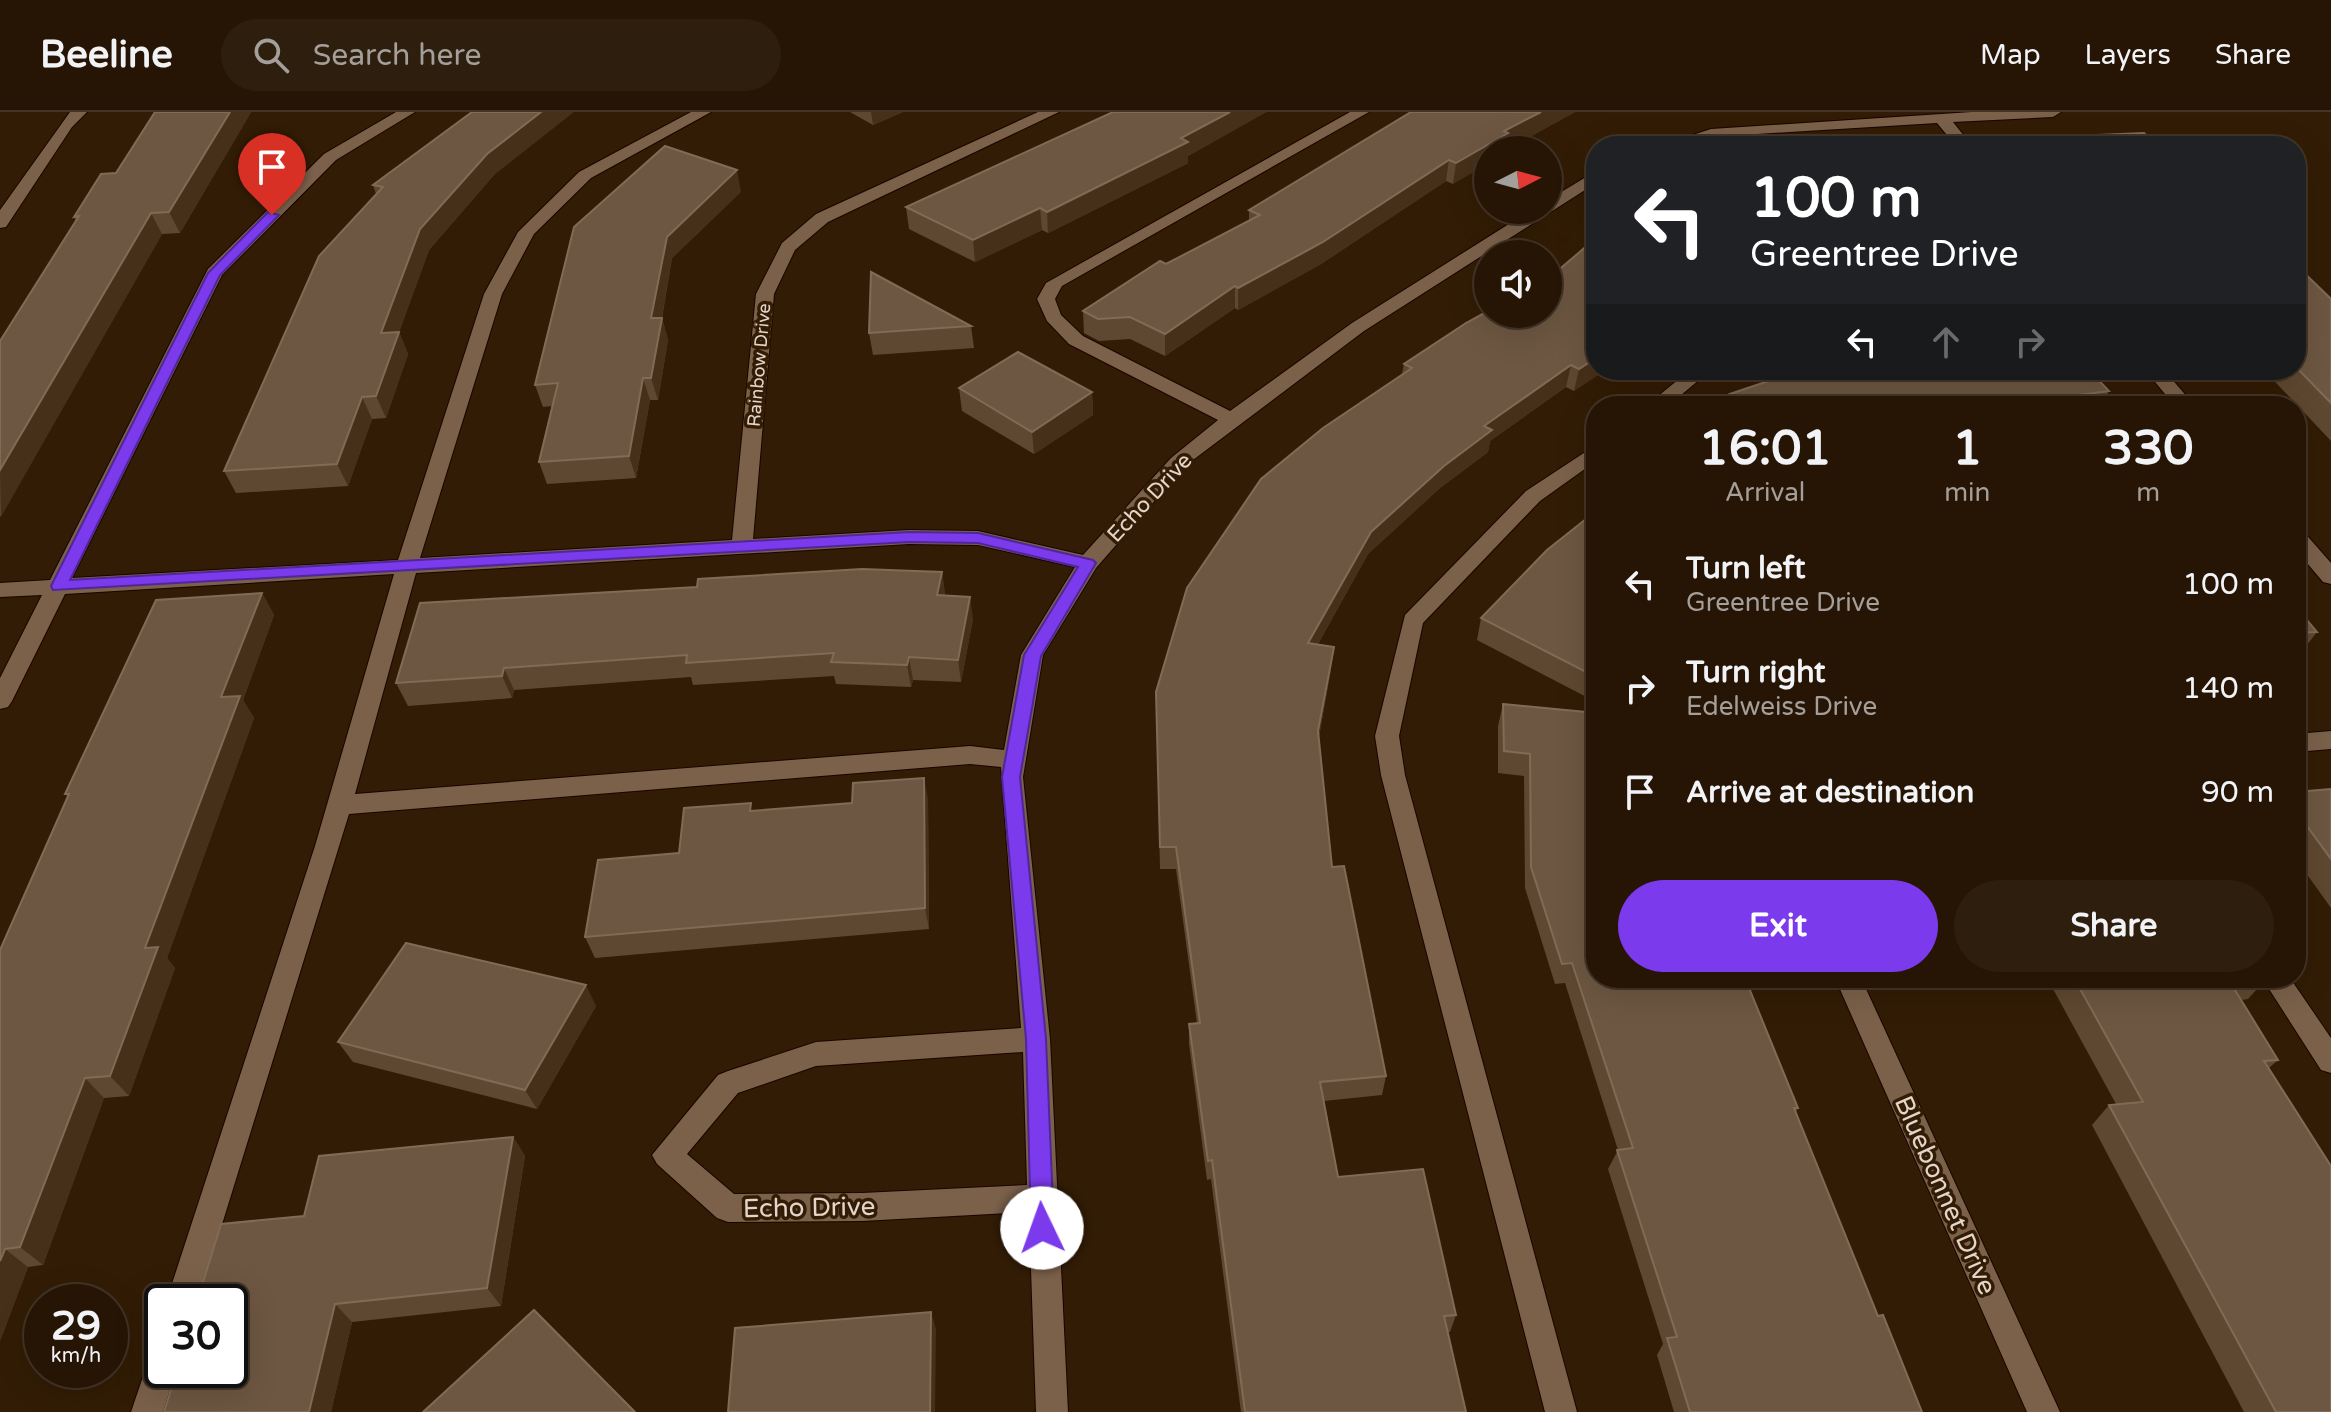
<!DOCTYPE html>
<html lang="en">
<head>
<meta charset="utf-8">
<style>
  body { margin:0; font-family:"Varela Round",sans-serif; background:#2e1e0e; color:#f1f3f6; height:100vh; display:flex; flex-direction:column; font-size:30px; white-space:nowrap }
  * { box-sizing:border-box; margin:0 }
  p { font-size:26px; color:#a49f9a }
  .icon { flex:none; width:44px; height:44px; fill:none; stroke:currentColor; stroke-width:2; stroke-linecap:round; stroke-linejoin:round }
  .map { position:relative; flex:1; overflow:hidden }
  .side { position:absolute; left:1586px; top:284px; width:720px; height:592px; display:flex; flex-direction:column; background:#261504; border-radius:32px; box-shadow:0 8px 32px #0002,0 0 0 2px #423426 }
  .side>* { flex:none }
  .top-card { position:absolute; left:1586px; top:24px; width:720px; height:244px; border-radius:32px; box-shadow:0 8px 32px #0002,0 0 0 2px #423426; background:#202124; color:#fff; overflow:hidden }
  .needle { width:52px; rotate:84deg }
  .tools { position:absolute; left:1474px; top:24px; display:grid; gap:16px }
  .tools a { display:grid; place-items:center; width:88px; height:88px; border-radius:50%; background:#261504; box-shadow:0 8px 32px #0002,0 0 0 2px #423426; font-size:40px }
  .speed { position:absolute; left:24px; top:1172px; display:flex; gap:16px; font-size:40px; font-weight:700; text-align:center }
  .speed>* { display:grid; place-content:center; width:104px; height:104px; border-radius:50%; background:#261504; box-shadow:0 8px 32px #0002,0 0 0 2px #423426; line-height:1 }
  .speed small { font-size:20px; font-weight:400 }
  .speed .limit { border:4px solid #111; border-radius:12px; background:#fff; color:#111 }
  .pin { position:absolute; display:grid; place-items:center; width:68px; height:68px; color:#fff; margin:-82px -34px; border-radius:50% 50% 50% 0; rotate:-45deg; box-shadow:0 0 8px #0007 }
  .pin .icon { rotate:45deg }
  .me { position:absolute; width:88px; margin:-44px; rotate:357deg; stroke-linejoin:round; filter:drop-shadow(0 0 6px #0008) }
  .turn { display:flex; align-items:center; gap:28px; height:168px; padding:0 32px; font-size:36px }
  .turn .icon { width:104px; height:104px; stroke-width:2.5 }
  .turn b { display:block; font-size:56px; line-height:68px }
  .lanes { display:flex; align-items:center; height:76px; padding:0 32px; background:#0003; justify-content:center; gap:40px; direction:ltr }
  .lanes .off { opacity:.35 }
  .eta { display:flex; justify-content:space-evenly; align-items:center; height:136px; text-align:center }
  .eta b { font-size:48px; font-weight:700; line-height:56px }
  .action { display:flex; gap:16px; margin-top:auto; padding:16px 32px }
  .action a { flex:1; height:92px; border-radius:48px; background:#7c3aed; color:#fff; font-size:32px; font-weight:700; line-height:92px; text-align:center }
  .action a+a { background:#2e1e0e; color:#f1f3f6 }
  ul { padding:0; list-style:none }
  li { display:flex; align-items:center; gap:24px; height:104px; padding:0 32px }
  li div { flex:1 }
  li b { display:block; font-size:30px }
  li em { font-style:normal }
  header { display:flex; align-items:center; gap:48px; box-sizing:border-box; height:112px; padding:0 40px; background:#261504; border-bottom:2px solid #423426 }
  header strong { font-size:38px }
  nav { display:flex; gap:44px; margin-inline-start:auto; font-size:28px }
  .search { width:560px; height:72px; background:#2e1e0e; display:flex; align-items:center; gap:20px; box-sizing:border-box; padding:0 28px; border-radius:44px; color:#a49f9a; font-size:30px }
  .map>svg:first-child { display:block }
  .lines { fill:none; stroke-linecap:round; stroke-linejoin:round }
  .minor-casing { stroke:#190500; stroke-width:2 }
  .minor { fill:#7b614a; fill-rule:evenodd }
  .wall { fill:#5f4831 }
  .shaded-wall { fill:#473019 }
  .building { fill:#6d5742; stroke:#806b57; stroke-width:2 }
  .route { fill:#7c3aed; stroke:#51269a; stroke-width:2 }
  .labels { text-anchor:middle; stroke-width:7; stroke-linejoin:round; paint-order:stroke }
  .far-street-label { font-size:18px; fill:#e4d5c8; stroke:#321c05 }
  .street-label { font-size:22px; fill:#e4d5c8; stroke:#321c05 }
  .near-street-label { font-size:26px; fill:#e4d5c8; stroke:#321c05 }
</style>
</head>
<body>
<header>
<strong>Beeline</strong>
<div class="search"><svg class="icon" aria-label="search" viewBox="0 0 24 24"><circle cx="10" cy="10" r="6"/><path d="M15 15l6 6"/></svg>Search here</div>
<nav><a>Map</a><a>Layers</a><a>Share</a></nav>
</header>
<div class="map">
<svg width="2331" height="1300" viewBox="0 0 2331 1300">
  <rect width="100%" height="100%" fill="#321c05"/>
  <g class="lines">
    <defs>
      <g id="minor">
        <path d="M 70,0 L 87,0 L 72,15 L 6,115 L 0,116 L 0,98 Z"/>
        <path d="M 396,0 L 415,0 L 336,48 L 222,163 L 72,466 L 398,448 L 484,182 L 518,120 L 579,60 L 691,0 L 711,0 L 591,66 L 534,122 L 502,182 L 420,446 L 732,428 L 756,182 L 782,131 L 816,102 L 1038,0 L 1059,0 L 828,110 L 795,138 L 774,182 L 753,427 L 909,418 L 978,419 L 1083,443 L 1171,346 L 1218,308 L 1069,232 L 1047,209 L 1037,187 L 1046,171 L 1350,0 L 1369,0 L 1062,174 L 1055,187 L 1061,203 L 1083,224 L 1230,299 L 1352,211 L 1531,98 L 1548,98 L 1548,88 L 1596,59 L 1596,71 L 1364,219 L 1185,354 L 1096,456 L 1043,543 L 1023,665 L 1050,927 L 1068,1300 L 1036,1300 L 1029,1100 L 862,1109 L 728,1110 L 717,1106 L 657,1052 L 652,1043 L 718,963 L 728,959 L 816,930 L 1021,916 L 1001,655 L 970,652 L 349,702 L 198,1190 L 166,1190 L 315,734 L 394,462 L 65,482 L 12,589 L 8,595 L 0,597 L 0,566 L 42,483 L 0,485 L 0,471 L 50,468 L 208,157 L 324,42 ZM 909,432 L 978,433 L 1075,455 L 1021,543 L 1004,638 L 970,634 L 355,682 L 416,461 ZM 1023,940 L 1027,1073 L 862,1081 L 734,1082 L 687,1042 L 738,981 L 816,954 Z"/>
        <path d="M 1972,0 L 2061,0 L 2053,5 L 1953,10 L 1972,34 L 1956,34 L 1937,11 L 1757,22 L 1685,34 L 1659,34 L 1711,17 Z"/>
        <path d="M 1690,258 L 1711,258 L 1668,294 L 1646,294 Z"/>
        <path d="M 2145,258 L 2164,258 L 2195,294 L 2175,294 Z"/>
        <path d="M 1596,333 L 1596,349 L 1540,389 L 1423,511 L 1399,624 L 1405,663 L 1577,1300 L 1545,1300 L 1381,663 L 1375,624 L 1405,503 L 1526,379 Z"/>
        <path d="M 2296,417 L 2303,419 L 2331,451 L 2331,472 L 2323,470 L 2296,438 Z"/>
        <path d="M 2331,619 L 2331,637 L 2296,640 L 2296,622 Z"/>
        <path d="M 1835,866 L 1861,866 L 2060,1300 L 2027,1300 Z"/>
        <path d="M 2262,866 L 2290,866 L 2331,926 L 2331,961 L 2321,958 Z"/>
        <path d="M 162,1236 L 162,1258 L 176,1258 L 163,1300 L 131,1300 L 151,1241 Z"/>
      </g>
    </defs>
    <use href="#minor" class="minor-casing"/>
    <use href="#minor" class="minor"/>
  </g>
  <g class="wall">
    <path d="M 155,0 L 251,0 L 180,121 L 162,122 L 0,405 L 0,229 L 76,109 L 74,105 L 116,61 Z"/>
    <path d="M 850,0 L 903,0 L 873,13 Z"/>
    <path d="M 1113,0 L 1266,0 L 1188,44 L 1188,51 L 1048,121 L 1042,118 L 975,150 L 909,117 L 906,95 Z"/>
    <path d="M 1411,0 L 1575,0 L 1506,38 L 1488,38 L 1453,72 L 1446,69 L 1321,152 L 1238,198 L 1235,196 L 1165,244 L 1130,227 L 1099,229 L 1084,221 L 1083,199 L 1249,108 L 1249,98 Z"/>
    <path d="M 2075,24 L 2158,34 L 2070,34 Z"/>
    <path d="M 494,63 L 429,138 L 399,220 L 408,242 L 386,306 L 372,307 L 348,374 L 236,381 L 224,359 L 376,82 L 373,73 Z"/>
    <path d="M 741,80 L 672,146 L 662,206 L 668,228 L 658,288 L 650,288 L 636,366 L 547,372 L 539,350 L 552,294 L 543,295 L 535,273 Z"/>
    <path d="M 2296,153 L 2331,187 L 2331,329 L 2264,258 L 2296,258 Z"/>
    <path d="M 1466,211 L 1596,258 L 1574,279 L 1566,275 L 1490,329 L 1488,340 L 1440,376 L 1368,442 L 1318,532 L 1331,557 L 1319,625 L 1332,755 L 1386,964 L 1382,983 L 1324,989 L 1338,1065 L 1456,1203 L 1450,1220 L 1448,1220 L 1466,1300 L 1241,1300 L 1211,1067 L 1207,1068 L 1189,932 L 1189,912 L 1197,911 L 1176,757 L 1160,757 L 1156,580 L 1402,262 L 1404,252 Z"/>
    <path d="M 971,214 L 974,236 L 873,243 L 869,221 Z"/>
    <path d="M 959,276 L 1092,280 L 1093,303 L 1034,342 L 962,299 Z"/>
    <path d="M 2109,279 L 2101,294 L 1726,294 L 1730,282 Z"/>
    <path d="M 1596,399 L 1596,590 L 1477,528 L 1481,506 Z"/>
    <path d="M 942,460 L 945,483 L 973,507 L 961,570 L 913,568 L 911,575 L 836,572 L 834,564 L 693,573 L 691,565 L 514,578 L 512,586 L 408,594 L 396,571 L 697,475 Z"/>
    <path d="M 262,481 L 274,503 L 243,588 L 254,606 L 167,846 L 175,856 L 129,984 L 104,986 L 43,1153 L 28,1155 L 0,1229 L 0,838 L 68,685 L 65,682 Z"/>
    <path d="M 2296,495 L 2317,520 L 2300,542 L 2296,542 Z"/>
    <path d="M 1503,592 L 1798,996 L 1796,1000 L 1878,1204 L 1922,1300 L 1674,1300 L 1657,1243 L 1663,1232 L 1608,1057 L 1618,1038 L 1565,871 L 1555,872 L 1525,776 L 1524,664 L 1498,661 L 1498,614 Z"/>
    <path d="M 2331,677 L 2331,796 L 2296,747 L 2296,680 Z"/>
    <path d="M 928,687 L 929,817 L 595,846 L 585,825 L 679,741 L 754,699 Z"/>
    <path d="M 2047,866 L 2267,866 L 2248,887 L 2241,888 L 2278,948 L 2269,956 L 2331,1300 L 2244,1300 L 2092,1013 L 2109,993 L 2116,992 Z"/>
    <path d="M 596,894 L 537,997 L 353,950 L 338,930 Z"/>
    <path d="M 513,1025 L 525,1044 L 501,1194 L 352,1210 L 331,1300 L 164,1300 L 304,1104 Z"/>
  </g>
  <g class="shaded-wall">
    <path d="M 230,0 L 251,0 L 180,121 L 169,100 Z"/>
    <path d="M 541,0 L 574,0 L 494,63 L 429,138 L 391,243 L 381,221 L 420,117 L 487,42 Z"/>
    <path d="M 871,0 L 903,0 L 873,13 Z"/>
    <path d="M 1230,0 L 1266,0 L 1188,44 L 1188,51 L 1048,121 L 1047,100 Z"/>
    <path d="M 1541,0 L 1575,0 L 1506,38 L 1488,38 L 1488,52 L 1453,72 L 1456,51 L 1504,19 Z"/>
    <path d="M 1449,48 L 1446,69 L 1321,152 L 1238,198 L 1238,176 Z"/>
    <path d="M 737,58 L 741,80 L 672,146 L 658,228 L 651,206 L 667,125 Z"/>
    <path d="M 1040,96 L 1042,118 L 975,150 L 973,128 Z"/>
    <path d="M 151,101 L 162,122 L 1,405 L 0,358 Z"/>
    <path d="M 1235,174 L 1235,196 L 1165,244 L 1165,222 Z"/>
    <path d="M 662,206 L 668,228 L 658,288 L 651,266 Z"/>
    <path d="M 399,220 L 408,242 L 386,306 L 376,284 Z"/>
    <path d="M 1596,246 L 1596,258 L 1606,258 L 1574,279 L 1579,257 Z"/>
    <path d="M 1571,253 L 1566,275 L 1490,329 L 1488,340 L 1440,376 L 1368,442 L 1306,553 L 1308,531 L 1371,420 L 1444,354 L 1484,314 Z"/>
    <path d="M 643,266 L 650,288 L 636,366 L 629,344 Z"/>
    <path d="M 1092,280 L 1093,303 L 1034,342 L 1032,320 Z"/>
    <path d="M 362,285 L 372,307 L 348,374 L 337,352 Z"/>
    <path d="M 942,460 L 945,482 L 940,505 L 937,483 Z"/>
    <path d="M 262,481 L 274,503 L 243,588 L 254,606 L 167,846 L 175,856 L 129,984 L 110,964 L 145,836 L 221,585 Z"/>
    <path d="M 970,485 L 973,507 L 961,570 L 958,548 Z"/>
    <path d="M 1334,535 L 1331,557 L 1316,641 L 1318,619 Z"/>
    <path d="M 909,545 L 913,568 L 911,575 L 907,553 Z"/>
    <path d="M 504,556 L 514,578 L 512,586 L 502,564 Z"/>
    <path d="M 924,666 L 928,687 L 929,817 L 925,796 Z"/>
    <path d="M 586,873 L 596,894 L 537,997 L 525,978 Z"/>
    <path d="M 85,966 L 104,986 L 43,1153 L 20,1135 Z"/>
    <path d="M 513,1025 L 525,1044 L 501,1194 L 487,1176 Z"/>
    <path d="M 5,1137 L 28,1155 L 0,1229 L 0,1149 Z"/>
    <path d="M 335,1192 L 352,1210 L 331,1300 L 309,1300 Z"/>
    <path d="M 931,1200 L 936,1217 L 935,1300 L 930,1300 Z"/>
  </g>
  <g class="building">
    <path d="M 155,0 L 230,0 L 169,100 L 151,101 L 0,358 L 0,229 L 79,104 L 74,105 L 101,62 L 116,61 Z"/>
    <path d="M 472,0 L 541,0 L 487,42 L 420,117 L 381,221 L 399,220 L 376,284 L 362,285 L 337,352 L 224,359 L 319,144 L 383,75 L 373,73 Z"/>
    <path d="M 1113,0 L 1230,0 L 1181,26 L 1188,30 L 1047,100 L 1040,96 L 973,128 L 906,95 Z"/>
    <path d="M 1411,0 L 1541,0 L 1504,19 L 1508,21 L 1456,51 L 1449,48 L 1323,130 L 1238,176 L 1235,174 L 1165,222 L 1130,205 L 1098,207 L 1083,199 L 1160,149 L 1166,152 L 1260,103 L 1249,98 Z"/>
    <path d="M 2144,21 L 2158,34 L 2084,34 L 2075,24 Z"/>
    <path d="M 1909,28 L 1914,34 L 1829,34 L 1828,32 Z"/>
    <path d="M 665,34 L 737,58 L 667,125 L 651,206 L 662,206 L 651,266 L 643,266 L 629,344 L 539,350 L 558,271 L 535,273 L 574,115 Z"/>
    <path d="M 1596,126 L 1596,246 L 1579,257 L 1571,253 L 1484,314 L 1492,318 L 1444,354 L 1371,420 L 1308,531 L 1334,535 L 1318,619 L 1332,755 L 1344,754 L 1386,964 L 1320,970 L 1338,1065 L 1423,1057 L 1456,1203 L 1444,1204 L 1466,1300 L 1245,1300 L 1212,1048 L 1208,1049 L 1189,912 L 1200,911 L 1176,735 L 1160,735 L 1156,580 L 1187,476 L 1261,367 L 1323,316 L 1412,256 L 1404,252 L 1466,211 L 1488,199 L 1488,202 L 1548,202 L 1548,167 Z"/>
    <path d="M 2296,153 L 2331,187 L 2331,291 L 2296,255 Z"/>
    <path d="M 871,160 L 971,214 L 869,221 Z"/>
    <path d="M 1018,240 L 1092,280 L 1032,320 L 959,276 Z"/>
    <path d="M 1801,258 L 2089,258 L 2109,279 L 1997,294 L 1744,294 L 1730,282 Z"/>
    <path d="M 1596,399 L 1596,565 L 1481,506 L 1547,438 Z"/>
    <path d="M 862,457 L 942,460 L 937,483 L 970,485 L 958,548 L 909,545 L 907,553 L 831,550 L 834,541 L 686,551 L 687,543 L 504,556 L 502,564 L 396,571 L 420,491 L 697,475 L 698,467 Z"/>
    <path d="M 262,481 L 221,585 L 240,584 L 145,836 L 158,835 L 110,964 L 85,966 L 20,1135 L 5,1137 L 0,1149 L 0,838 L 69,682 L 65,682 L 156,488 Z"/>
    <path d="M 2296,495 L 2317,520 L 2296,521 Z"/>
    <path d="M 1503,592 L 1596,601 L 1596,866 L 1745,866 L 1798,996 L 1794,996 L 1878,1204 L 1883,1203 L 1922,1300 L 1690,1300 L 1667,1226 L 1677,1225 L 1617,1038 L 1633,1036 L 1572,851 L 1562,852 L 1531,755 L 1530,642 L 1504,639 Z"/>
    <path d="M 924,666 L 925,796 L 585,825 L 598,748 L 679,741 L 684,696 L 751,691 L 750,699 L 852,691 L 853,671 Z"/>
    <path d="M 2331,677 L 2331,747 L 2296,699 L 2296,680 Z"/>
    <path d="M 406,831 L 586,873 L 525,978 L 338,930 Z"/>
    <path d="M 2074,866 L 2268,867 L 2230,870 L 2278,948 L 2264,949 L 2331,1054 L 2331,1300 L 2276,1300 L 2109,993 L 2143,990 Z"/>
    <path d="M 513,1025 L 487,1176 L 335,1192 L 309,1300 L 164,1300 L 177,1258 L 230,1258 L 230,1190 L 197,1190 L 221,1112 L 304,1104 L 319,1044 Z"/>
    <path d="M 534,1198 L 635,1300 L 423,1300 Z"/>
    <path d="M 931,1200 L 930,1300 L 728,1300 L 735,1216 Z"/>
  </g>
  <path class="route" d="M 268,100 L 279,103 L 220,163 L 70,468 L 909,420 L 978,421 L 1093,448 L 1096,451 L 1041,544 L 1020,665 L 1046,927 L 1054,1116 L 1050,1124 L 1042,1127 L 1034,1124 L 1031,1116 L 1026,927 L 1002,665 L 1024,543 L 1078,455 L 978,431 L 909,430 L 53,478 L 51,474 L 208,161 Z"/>
  <g class="labels">
    <g class="far-street-label">
      <text transform="translate(759 253) rotate(-85)" y="6">Rainbow Drive</text>
    </g>
    <g class="street-label">
      <text transform="translate(1149 385) rotate(-47)" y="8">Echo Drive</text>
    </g>
    <g class="near-street-label">
      <text transform="translate(1946 1083) rotate(66)" y="9">Bluebonnet Drive</text>
      <text transform="translate(809 1095) rotate(-1)" y="9">Echo Drive</text>
    </g>
  </g>
</svg>
<div class="tools">
<a><svg class="needle" viewBox="-14 -14 28 28"><path d="M0-13l5 13h-10z" fill="#e53935"/><path d="M0 13l5-13h-10z" fill="#a49f9a"/></svg></a>
<a><svg class="icon" aria-label="sound" viewBox="0 0 24 24"><path d="M4 9h4l5-4v14l-5-4H4zM17 9q2 3 0 6"/></svg></a>
</div>
<div class="speed"><div>29<small>km/h</small></div><div class="limit">30</div></div>
<div class="pin" style="left:272px;top:103px;background:#d93025"><svg class="icon" aria-label="arrive" viewBox="0 0 24 24"><path d="M6 21V4h12l-3 4 3 4H6"/></svg></div>
<svg class="me" style="left:1042px;top:1116px" viewBox="-20 -20 40 40"><circle r="19" fill="#fff"/><path d="M0-13L10 11 0 6-10 11z" fill="#7c3aed"/></svg>
<div class="top-card">
<div class="turn"><svg class="icon" aria-label="left" viewBox="0 0 24 24"><path d="M17 20v-9H6M10 6l-5 5 5 5"/></svg><div><b>100 m</b>Greentree Drive</div></div>
<div class="lanes"><svg class="icon" aria-label="left" viewBox="0 0 24 24"><path d="M17 20v-9H6M10 6l-5 5 5 5"/></svg><svg class="icon off" aria-label="ahead" viewBox="0 0 24 24"><path d="M12 20V5M6 11l6-6 6 6"/></svg><svg class="icon off" aria-label="right" viewBox="0 0 24 24"><path d="M7 20v-9h11M14 6l5 5-5 5"/></svg></div>
</div>
<section class="side">
<div class="eta">
<div><b>16:01</b><p>Arrival</p></div>
<div><b>1</b><p>min</p></div>
<div><b>330</b><p>m</p></div>
</div>
<ul>
<li><svg class="icon" aria-label="left" viewBox="0 0 24 24"><path d="M17 20v-9H6M10 6l-5 5 5 5"/></svg><div><b>Turn left</b><p>Greentree Drive</p></div><em>100 m</em></li>
<li><svg class="icon" aria-label="right" viewBox="0 0 24 24"><path d="M7 20v-9h11M14 6l5 5-5 5"/></svg><div><b>Turn right</b><p>Edelweiss Drive</p></div><em>140 m</em></li>
<li><svg class="icon" aria-label="arrive" viewBox="0 0 24 24"><path d="M6 21V4h12l-3 4 3 4H6"/></svg><div><b>Arrive at destination</b></div><em>90 m</em></li>
</ul>
<div class="action"><a>Exit</a><a>Share</a></div>
</section>
</div>
</body>
</html>
